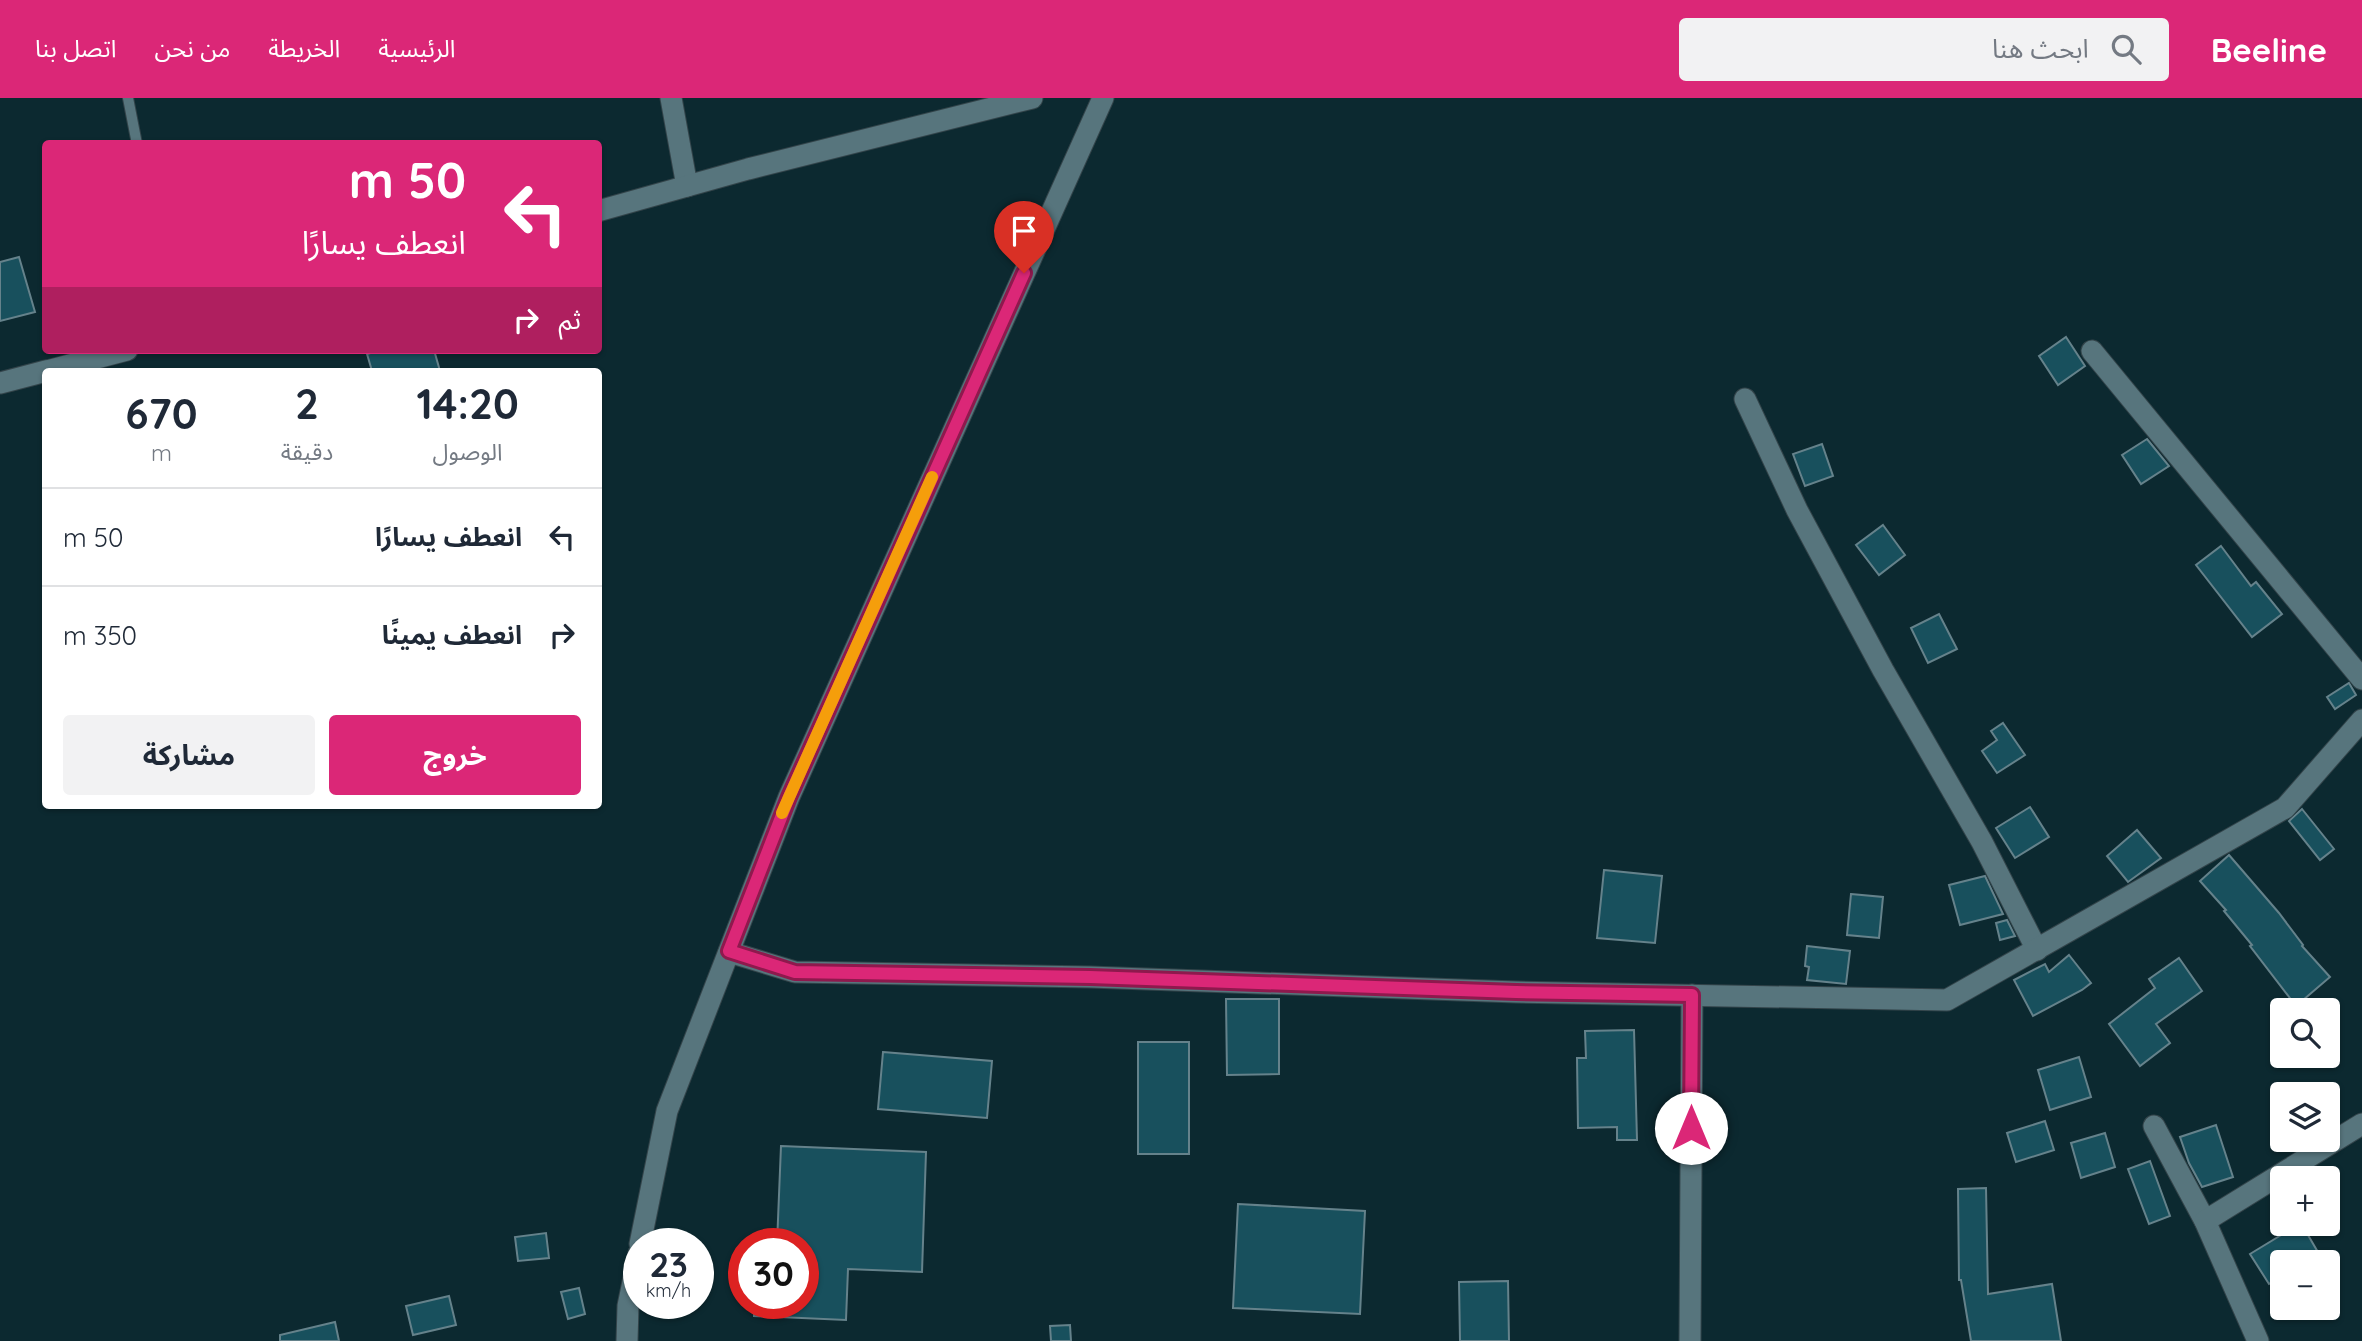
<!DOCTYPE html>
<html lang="ar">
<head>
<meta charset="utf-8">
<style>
  body { margin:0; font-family:Quicksand,"Noto Sans Arabic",sans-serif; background:#f2f2f3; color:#1f2937; direction:rtl; height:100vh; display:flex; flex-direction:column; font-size:26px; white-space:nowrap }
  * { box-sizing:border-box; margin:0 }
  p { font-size:23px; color:#747a83 }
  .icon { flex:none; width:38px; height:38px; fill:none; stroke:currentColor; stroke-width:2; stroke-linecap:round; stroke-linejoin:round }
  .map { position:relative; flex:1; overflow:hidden; direction:ltr }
  .details { position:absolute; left:42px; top:270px; width:560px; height:441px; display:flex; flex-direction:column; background:#fff; border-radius:7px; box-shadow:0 2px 5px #0004; direction:rtl }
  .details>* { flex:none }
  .guide { position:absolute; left:42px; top:42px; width:560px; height:214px; border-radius:7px; box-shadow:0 2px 5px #0004; direction:rtl; background:#db2777; color:#fff; overflow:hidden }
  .tools { position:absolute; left:2270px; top:900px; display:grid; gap:14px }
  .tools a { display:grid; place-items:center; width:70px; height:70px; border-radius:7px; background:#fff; box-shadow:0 2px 5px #0004; font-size:35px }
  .speed { position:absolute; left:623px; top:1130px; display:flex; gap:14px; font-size:35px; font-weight:700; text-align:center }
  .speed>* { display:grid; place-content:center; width:91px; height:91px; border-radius:50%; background:#fff; box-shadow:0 2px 5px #0004; line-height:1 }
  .speed small { font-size:18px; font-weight:400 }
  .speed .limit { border:10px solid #d22; background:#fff; color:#111 }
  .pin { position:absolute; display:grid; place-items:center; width:60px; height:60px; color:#fff; margin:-72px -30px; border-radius:50% 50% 50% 0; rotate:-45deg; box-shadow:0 0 7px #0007 }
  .pin .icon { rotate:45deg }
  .me { position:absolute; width:77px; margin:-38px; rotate:0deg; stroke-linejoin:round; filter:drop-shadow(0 0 5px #0008) }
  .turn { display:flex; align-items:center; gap:24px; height:147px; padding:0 21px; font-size:32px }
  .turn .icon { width:91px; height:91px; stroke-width:2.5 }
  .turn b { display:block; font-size:49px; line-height:60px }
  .then { display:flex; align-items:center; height:66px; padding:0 21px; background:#0003; gap:14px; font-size:26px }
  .eta { display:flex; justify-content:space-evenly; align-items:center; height:119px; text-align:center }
  .eta b { font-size:42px; font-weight:700; line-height:49px }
  .cta { display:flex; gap:14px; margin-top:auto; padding:14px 21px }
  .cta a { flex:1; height:80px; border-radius:7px; background:#db2777; color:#fff; font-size:28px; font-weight:700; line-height:80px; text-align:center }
  .cta a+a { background:#f2f2f3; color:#1f2937 }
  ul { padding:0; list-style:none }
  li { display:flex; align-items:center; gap:21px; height:98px; padding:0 21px; border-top:2px solid #e0e1e3 }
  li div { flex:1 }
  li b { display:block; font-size:26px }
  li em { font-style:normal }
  header { display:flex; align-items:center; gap:42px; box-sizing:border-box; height:98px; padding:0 35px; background:#db2777; color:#fff }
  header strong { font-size:33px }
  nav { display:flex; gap:38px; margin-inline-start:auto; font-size:24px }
  .search { width:490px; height:63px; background:#f2f2f3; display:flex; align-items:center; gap:18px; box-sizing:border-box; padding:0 24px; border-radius:7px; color:#747a83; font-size:26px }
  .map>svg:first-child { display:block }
  .building { fill:#18505d; stroke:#65828b; stroke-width:2 }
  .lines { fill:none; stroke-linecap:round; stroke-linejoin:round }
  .lane-casing { stroke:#33444a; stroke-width:12 }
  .street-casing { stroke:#33444a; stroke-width:23 }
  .secondary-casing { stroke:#33444a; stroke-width:23 }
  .lane { stroke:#57757d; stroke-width:10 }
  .street { stroke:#57757d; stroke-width:21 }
  .secondary { stroke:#57757d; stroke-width:21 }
  .route-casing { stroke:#8e194d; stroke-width:18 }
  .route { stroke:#db2777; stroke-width:12 }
  .slow { stroke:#f59e0b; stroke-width:12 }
</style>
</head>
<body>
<header>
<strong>Beeline</strong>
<div class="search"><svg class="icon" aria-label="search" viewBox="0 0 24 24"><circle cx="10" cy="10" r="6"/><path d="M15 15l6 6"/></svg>ابحث هنا</div>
<nav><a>الرئيسية</a><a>الخريطة</a><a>من نحن</a><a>اتصل بنا</a></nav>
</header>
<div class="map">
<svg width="2362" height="1243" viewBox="0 0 2362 1243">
  <rect width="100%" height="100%" fill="#0c2930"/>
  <g class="building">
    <path d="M 19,159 L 35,214 L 0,223 L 0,164 Z"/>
    <path d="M 2066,239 L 2085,268 L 2058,287 L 2039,258 Z"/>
    <path d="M 381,252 L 434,252 L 440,273 L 372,273 L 367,256 Z"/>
    <path d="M 2147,341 L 2169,368 L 2141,386 L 2122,357 Z"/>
    <path d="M 1822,346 L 1833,378 L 1805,388 L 1793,356 Z"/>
    <path d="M 1883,427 L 1905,457 L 1879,477 L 1856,447 Z"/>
    <path d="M 2221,448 L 2251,488 L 2256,484 L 2282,516 L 2252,539 L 2196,467 Z"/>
    <path d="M 1939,516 L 1957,551 L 1928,565 L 1911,530 Z"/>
    <path d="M 2349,585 L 2356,597 L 2335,611 L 2327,599 Z"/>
    <path d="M 2003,625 L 2025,657 L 1997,675 L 1982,653 L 1997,642 L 1991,633 Z"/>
    <path d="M 2030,709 L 2049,739 L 2015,760 L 1996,730 Z"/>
    <path d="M 2302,711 L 2334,751 L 2320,762 L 2289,723 Z"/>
    <path d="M 2137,732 L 2161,760 L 2128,784 L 2107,758 Z"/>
    <path d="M 2229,757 L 2279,815 L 2303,847 L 2302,848 L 2330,879 L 2296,908 L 2250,848 L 2252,847 L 2224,813 L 2226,812 L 2200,783 Z"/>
    <path d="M 1604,772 L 1662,778 L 1655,845 L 1597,840 Z"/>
    <path d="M 1985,778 L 2003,816 L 1960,827 L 1949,787 Z"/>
    <path d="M 1851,796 L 1883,799 L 1879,840 L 1847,837 Z"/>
    <path d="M 2007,822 L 2015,838 L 2000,842 L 1996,825 Z"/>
    <path d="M 1807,848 L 1850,853 L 1846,886 L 1807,882 L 1809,869 L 1805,868 Z"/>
    <path d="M 2069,857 L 2091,885 L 2082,892 L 2033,918 L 2014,882 L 2045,866 L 2049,874 Z"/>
    <path d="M 2179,860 L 2202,893 L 2156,926 L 2170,945 L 2140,968 L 2109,926 L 2155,890 L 2149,881 Z"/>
    <path d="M 1226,901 L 1279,901 L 1279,976 L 1227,977 Z"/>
    <path d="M 1634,932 L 1637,1042 L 1617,1042 L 1617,1029 L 1578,1030 L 1577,960 L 1586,960 L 1585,933 Z"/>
    <rect x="1138" y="944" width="51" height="112"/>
    <path d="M 883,954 L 992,963 L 987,1020 L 878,1011 Z"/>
    <path d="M 2079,959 L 2091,999 L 2050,1012 L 2038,972 Z"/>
    <path d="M 2045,1023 L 2054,1052 L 2016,1064 L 2007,1035 Z"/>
    <path d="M 2216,1027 L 2233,1079 L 2202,1089 L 2189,1065 L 2180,1039 Z"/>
    <path d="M 2105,1035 L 2115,1069 L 2081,1080 L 2071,1045 Z"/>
    <path d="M 781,1048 L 926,1054 L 922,1174 L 848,1171 L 846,1222 L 754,1218 L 754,1206 L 803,1206 L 803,1146 L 777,1146 Z"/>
    <path d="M 2150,1063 L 2170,1118 L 2149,1126 L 2128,1071 Z"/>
    <path d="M 1986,1090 L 1988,1196 L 2052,1186 L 2061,1243 L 1971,1243 L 1961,1182 L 1959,1182 L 1958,1091 Z"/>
    <path d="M 1238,1106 L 1365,1113 L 1360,1216 L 1233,1210 Z"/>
    <path d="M 2301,1125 L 2319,1156 L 2306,1164 L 2282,1164 L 2282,1179 L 2269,1186 L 2250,1156 Z"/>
    <path d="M 546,1135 L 549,1160 L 518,1163 L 515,1139 Z"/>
    <path d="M 1508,1183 L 1509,1243 L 1460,1243 L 1459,1184 Z"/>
    <path d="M 579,1190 L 585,1216 L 568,1221 L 561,1194 Z"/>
    <path d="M 449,1198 L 456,1227 L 413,1237 L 406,1208 Z"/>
    <path d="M 335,1224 L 339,1243 L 280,1243 L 280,1237 Z"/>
    <path d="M 1070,1227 L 1071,1243 L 1051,1243 L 1050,1228 Z"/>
  </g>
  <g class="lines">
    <defs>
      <path id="lane" d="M 128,0 L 137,46"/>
      <g id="street">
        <path d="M 671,0 L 687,88"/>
        <path d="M 2092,253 L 2362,581"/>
        <path d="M 1745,301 L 1797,412 L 1883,572 L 1982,744 L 2037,852"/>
        <path d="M 729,854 L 795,874 L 1090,879 L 1516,894 L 1947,902 L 2285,710 L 2362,622"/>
        <path d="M 2154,1028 L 2205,1123 L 2258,1243"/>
        <path d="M 2205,1123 L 2362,1026"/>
        <path d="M 1690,1243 L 1692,897"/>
      </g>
      <g id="secondary">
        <path d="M 598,113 L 748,71 L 1032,0"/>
        <path d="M 47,273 L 127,252"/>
        <path d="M 0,285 L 46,273"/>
        <path d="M 640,1146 L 667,1013 L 789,699 L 1103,0"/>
        <path d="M 627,1243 L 628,1208 L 639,1155"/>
      </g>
    </defs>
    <use href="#lane" class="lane-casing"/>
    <use href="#street" class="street-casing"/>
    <use href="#secondary" class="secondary-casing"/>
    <use href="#lane" class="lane"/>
    <use href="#street" class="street"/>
    <use href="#secondary" class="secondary"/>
  </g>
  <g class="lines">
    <defs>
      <path id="route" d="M 1024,175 L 789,699 L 729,853 L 795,874 L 1090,879 L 1516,894 L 1692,897 L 1691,1030"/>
    </defs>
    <use href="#route" class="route-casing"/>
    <use href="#route" class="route"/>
    <path class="slow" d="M 782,715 L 932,379"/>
  </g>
</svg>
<div class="tools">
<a><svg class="icon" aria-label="search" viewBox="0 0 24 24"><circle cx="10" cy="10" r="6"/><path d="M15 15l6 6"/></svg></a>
<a><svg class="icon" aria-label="layers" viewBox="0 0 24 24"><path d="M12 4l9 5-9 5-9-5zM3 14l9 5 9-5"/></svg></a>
<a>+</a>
<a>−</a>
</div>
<div class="speed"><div>23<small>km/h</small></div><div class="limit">30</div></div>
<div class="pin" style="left:1024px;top:175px;background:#d93025"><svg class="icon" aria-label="arrive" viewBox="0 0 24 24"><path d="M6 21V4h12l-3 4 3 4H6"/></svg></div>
<svg class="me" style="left:1691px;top:1030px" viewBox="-20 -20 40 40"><circle r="19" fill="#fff"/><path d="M0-13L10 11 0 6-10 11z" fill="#db2777"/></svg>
<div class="guide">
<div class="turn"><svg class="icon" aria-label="left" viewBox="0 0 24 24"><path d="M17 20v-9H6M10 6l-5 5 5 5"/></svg><div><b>50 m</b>انعطف يسارًا</div></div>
<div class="then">ثم<svg class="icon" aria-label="right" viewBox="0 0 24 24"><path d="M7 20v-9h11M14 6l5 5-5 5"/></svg></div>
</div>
<section class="details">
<div class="eta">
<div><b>14:20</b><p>الوصول</p></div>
<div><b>2</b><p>دقيقة</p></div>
<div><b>670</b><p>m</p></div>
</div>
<ul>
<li><svg class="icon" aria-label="left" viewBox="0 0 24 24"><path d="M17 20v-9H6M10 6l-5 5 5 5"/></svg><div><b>انعطف يسارًا</b></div><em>50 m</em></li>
<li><svg class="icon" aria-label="right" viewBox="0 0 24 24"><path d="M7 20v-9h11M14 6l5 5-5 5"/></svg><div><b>انعطف يمينًا</b></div><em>350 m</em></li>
</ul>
<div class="cta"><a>خروج</a><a>مشاركة</a></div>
</section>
</div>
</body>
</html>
